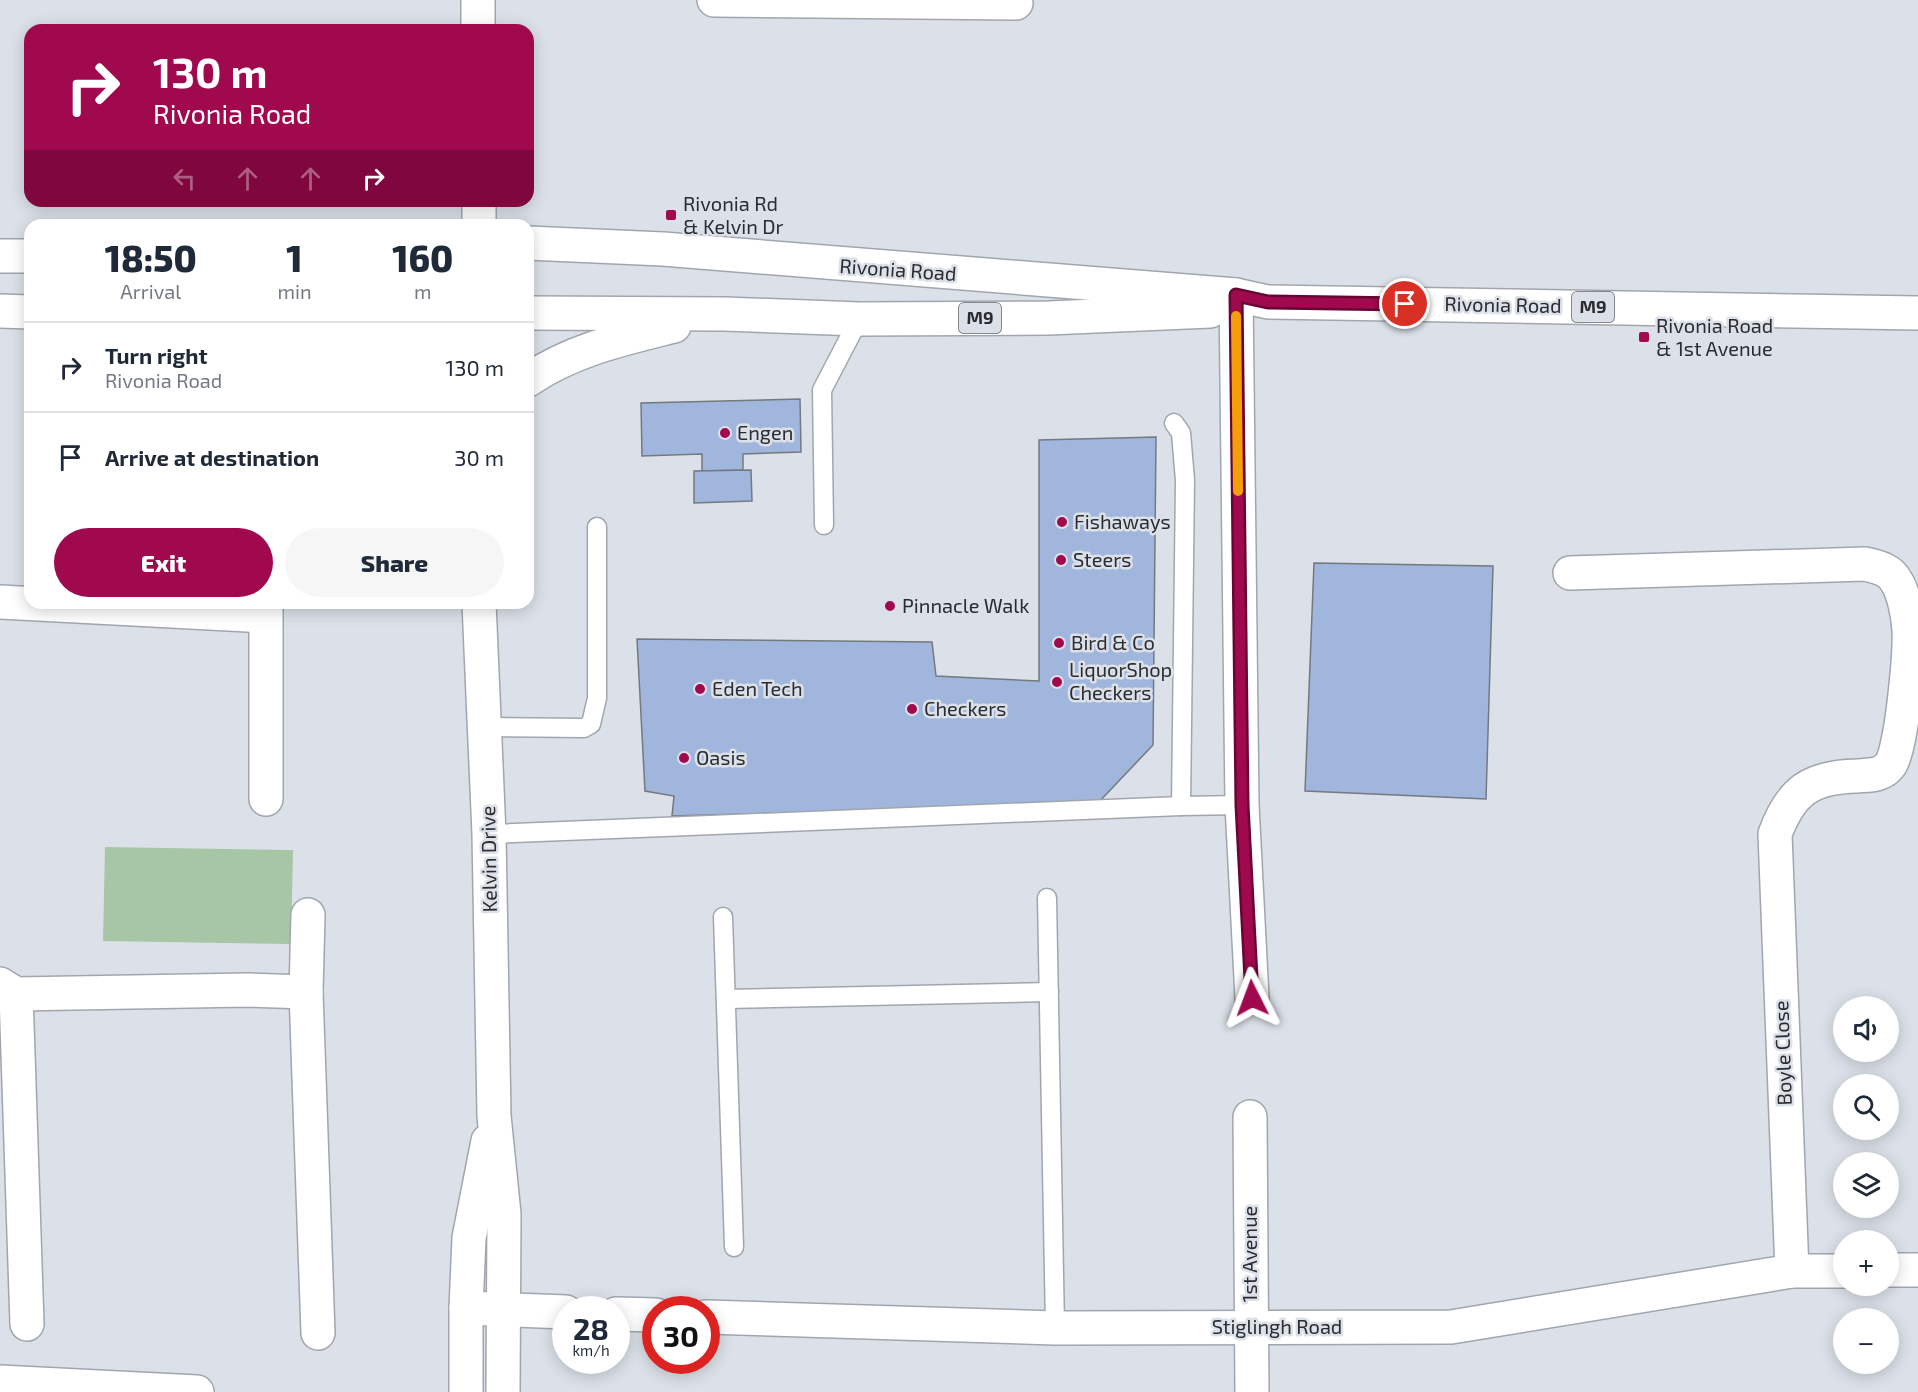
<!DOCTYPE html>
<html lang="en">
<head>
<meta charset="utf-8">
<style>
  body { margin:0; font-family:"Exo 2",sans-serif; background:#f6f6f7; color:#1f2937; height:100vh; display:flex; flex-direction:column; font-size:22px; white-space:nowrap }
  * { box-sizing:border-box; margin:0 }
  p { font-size:20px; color:#747a83 }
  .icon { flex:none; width:33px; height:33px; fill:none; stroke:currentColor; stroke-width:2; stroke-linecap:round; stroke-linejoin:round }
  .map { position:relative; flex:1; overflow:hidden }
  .drawer { position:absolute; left:24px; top:219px; width:510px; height:390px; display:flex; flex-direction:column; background:#fff; border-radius:18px; box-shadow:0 3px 15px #0003 }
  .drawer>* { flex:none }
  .banner { position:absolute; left:24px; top:24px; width:510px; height:183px; border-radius:18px; box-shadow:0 3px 15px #0003; background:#a0094e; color:#fff; overflow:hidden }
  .controls { position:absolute; left:1833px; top:996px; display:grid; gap:12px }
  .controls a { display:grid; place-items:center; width:66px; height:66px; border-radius:50%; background:#fff; box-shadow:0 3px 15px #0003; font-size:30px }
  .speed { position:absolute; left:552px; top:1296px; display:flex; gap:12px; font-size:30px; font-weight:700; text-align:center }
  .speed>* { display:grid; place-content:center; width:78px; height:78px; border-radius:50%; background:#fff; box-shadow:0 3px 15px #0003; line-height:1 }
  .speed small { font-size:15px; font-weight:400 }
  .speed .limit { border:9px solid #d22; background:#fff; color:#111 }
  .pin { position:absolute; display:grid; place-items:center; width:51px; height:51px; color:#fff; margin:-26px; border:3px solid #fff; border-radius:50%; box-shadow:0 2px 6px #0007 }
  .me { position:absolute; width:66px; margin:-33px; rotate:357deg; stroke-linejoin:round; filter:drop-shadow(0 0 4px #0008) }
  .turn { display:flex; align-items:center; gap:21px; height:126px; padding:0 30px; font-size:27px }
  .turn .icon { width:78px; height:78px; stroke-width:2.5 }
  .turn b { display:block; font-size:42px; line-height:51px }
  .lanes { display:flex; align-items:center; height:57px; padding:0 30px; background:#0003; justify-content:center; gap:30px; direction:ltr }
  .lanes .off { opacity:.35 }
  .eta { display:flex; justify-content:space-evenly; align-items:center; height:102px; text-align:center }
  .eta b { font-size:36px; font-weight:800; line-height:42px }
  .button { display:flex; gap:12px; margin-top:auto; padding:12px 30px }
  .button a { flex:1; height:69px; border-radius:36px; background:#a0094e; color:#fff; font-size:24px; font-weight:800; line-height:69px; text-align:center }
  .button a+a { background:#f6f6f7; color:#1f2937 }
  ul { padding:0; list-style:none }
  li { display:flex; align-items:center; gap:18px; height:90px; padding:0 30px; border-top:2px solid #e0e1e3 }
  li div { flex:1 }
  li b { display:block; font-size:22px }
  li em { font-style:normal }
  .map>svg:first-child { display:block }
  .green { fill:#a6c6a6 }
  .building { fill:#a0b6dc; stroke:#747980; stroke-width:1.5 }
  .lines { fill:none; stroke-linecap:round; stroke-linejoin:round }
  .lane-casing { stroke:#a1a6ae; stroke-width:21 }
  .street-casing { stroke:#a1a6ae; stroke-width:36 }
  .secondary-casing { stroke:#a1a6ae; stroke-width:36 }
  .primary-casing { stroke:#a1a6ae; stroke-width:36 }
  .lane { stroke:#fff; stroke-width:18 }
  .street { stroke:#fff; stroke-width:33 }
  .secondary { stroke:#fff; stroke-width:33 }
  .primary { stroke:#fff; stroke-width:33 }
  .route-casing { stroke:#680633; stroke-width:15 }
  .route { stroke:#a0094e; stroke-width:10 }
  .slow { stroke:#f59e0b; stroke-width:10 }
  .poi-dot { fill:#a0094e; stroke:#dce1e9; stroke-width:2 }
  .labels { text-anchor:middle; stroke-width:5; stroke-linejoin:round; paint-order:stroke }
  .shield { fill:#dce1e9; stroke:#5f6267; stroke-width:1.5 }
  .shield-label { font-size:18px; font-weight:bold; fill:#2a2c2f }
  .poi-label { font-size:20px; fill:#2a2c2f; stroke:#dce1e9; text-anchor:start }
  .street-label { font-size:20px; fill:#2a2c2f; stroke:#dce1e9 }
</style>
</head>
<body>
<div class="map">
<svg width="1918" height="1392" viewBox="0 0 1918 1392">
  <rect width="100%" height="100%" fill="#dce1e9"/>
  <path class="green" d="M 105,847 L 293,850 L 291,944 L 103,941 Z"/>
  <g class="building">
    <path d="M 800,399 L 801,452 L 743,454 L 743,470 L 702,471 L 702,454 L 642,456 L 641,403 Z"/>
    <path d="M 1156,437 L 1153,745 L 1097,804 L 672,816 L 674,796 L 645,791 L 637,639 L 932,642 L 936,676 L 1039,681 L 1039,440 Z"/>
    <path d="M 751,470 L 752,501 L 694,503 L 694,471 Z"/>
    <path d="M 1314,563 L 1493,566 L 1486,799 L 1305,791 Z"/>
  </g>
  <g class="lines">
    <defs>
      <g id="lane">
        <path d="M 1174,423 L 1181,433 L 1185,480 L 1181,806 L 1242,805"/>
        <path d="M 824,525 L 822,390 L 859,319"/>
        <path d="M 485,727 L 584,728 L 591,724 L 597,698 L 597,527"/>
        <path d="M 489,834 L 1181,806"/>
        <path d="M 1047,898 L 1055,1328"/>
        <path d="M 723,917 L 734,1247"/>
        <path d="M 726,999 L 1049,992"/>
      </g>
      <g id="street">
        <path d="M 714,0 L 1016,3"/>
        <path d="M 1236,295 L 1242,805 L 1252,998"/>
        <path d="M 1570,573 L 1865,564 C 1877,567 1890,569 1896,581 C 1904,593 1908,615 1909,630 C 1910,652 1902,750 1890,765 C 1882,776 1869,775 1857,776 C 1810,777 1791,791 1775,834 L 1792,1271"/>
        <path d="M 0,602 L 265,616"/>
        <path d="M 266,799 L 266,603"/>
        <path d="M 308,915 L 306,992 L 318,1333"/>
        <path d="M 0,984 L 16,994 L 248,990 L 306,992"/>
        <path d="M 16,994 L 27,1324"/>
        <path d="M 1250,1117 L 1252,1392"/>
        <path d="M 1888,1270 L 1918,1270"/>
        <path d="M 466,1308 L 566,1312"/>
        <path d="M 616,1314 L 656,1315"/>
        <path d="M 706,1317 L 1055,1328 L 1451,1327 L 1792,1271 L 1844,1271"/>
        <path d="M 0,1382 L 197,1392"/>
      </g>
      <g id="secondary">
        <path d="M 478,0 L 478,30"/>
        <path d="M 479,201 L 479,225"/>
        <path d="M 479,603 L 489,834 L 494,1116 L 504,1214 L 503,1392"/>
        <path d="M 466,1392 L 466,1308 L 469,1238 L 488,1141"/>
      </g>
      <g id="primary">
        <path d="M 528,243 L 663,249 L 1236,295 L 1268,302 L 1918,313"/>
        <path d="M 0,256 L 30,256"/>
        <path d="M 0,311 L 30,312"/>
        <path d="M 528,313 L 725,314 L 859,319 L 1049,318 L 1210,311"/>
        <path d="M 528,380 C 572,350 622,339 674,326"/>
      </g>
    </defs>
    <use href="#lane" class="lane-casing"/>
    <use href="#street" class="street-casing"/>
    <use href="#secondary" class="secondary-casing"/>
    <use href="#primary" class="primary-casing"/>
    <use href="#lane" class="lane"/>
    <use href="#street" class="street"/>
    <use href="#secondary" class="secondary"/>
    <use href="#primary" class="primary"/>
  </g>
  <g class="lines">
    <defs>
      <path id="route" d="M 1252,998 L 1242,805 L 1236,295 L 1268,302 L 1405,304"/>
    </defs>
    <use href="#route" class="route-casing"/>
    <use href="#route" class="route"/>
    <path class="slow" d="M 1236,316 L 1238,491"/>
  </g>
  <g class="poi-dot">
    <rect x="665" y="209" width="12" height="12" rx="3"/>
    <rect x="1638" y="331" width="12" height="12" rx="3"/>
    <circle cx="725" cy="433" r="6"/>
    <circle cx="1062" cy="522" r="6"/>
    <circle cx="1061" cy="560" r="6"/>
    <circle cx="890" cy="606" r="6"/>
    <circle cx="1059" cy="643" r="6"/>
    <circle cx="1057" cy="682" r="6"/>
    <circle cx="700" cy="689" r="6"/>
    <circle cx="912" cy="709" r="6"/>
    <circle cx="684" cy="758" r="6"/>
  </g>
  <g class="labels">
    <g class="shield">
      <rect x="1572" y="292" width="42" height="30" rx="4.5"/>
      <rect x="959" y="303" width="42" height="30" rx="4.5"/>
    </g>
    <g class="shield-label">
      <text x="1593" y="313">M9</text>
      <text x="980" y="324">M9</text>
    </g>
    <g class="poi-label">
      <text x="683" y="211">Rivonia Rd<tspan x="683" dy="23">&amp; Kelvin Dr</tspan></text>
      <text x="1656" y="333">Rivonia Road<tspan x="1656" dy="23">&amp; 1st Avenue</tspan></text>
      <text x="737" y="440">Engen</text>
      <text x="1074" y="529">Fishaways</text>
      <text x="1073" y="567">Steers</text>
      <text x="902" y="613">Pinnacle Walk</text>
      <text x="1071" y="650">Bird &amp; Co</text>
      <text x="1069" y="677">LiquorShop<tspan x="1069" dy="23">Checkers</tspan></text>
      <text x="712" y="696">Eden Tech</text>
      <text x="924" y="716">Checkers</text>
      <text x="696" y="765">Oasis</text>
    </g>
    <g class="street-label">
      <text transform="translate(898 270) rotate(4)" y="7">Rivonia Road</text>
      <text transform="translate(1503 305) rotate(1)" y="7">Rivonia Road</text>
      <text transform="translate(489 859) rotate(-91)" y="7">Kelvin Drive</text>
      <text transform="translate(1783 1053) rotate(-92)" y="7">Boyle Close</text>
      <text transform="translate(1250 1254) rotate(-90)" y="7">1st Avenue</text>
      <text x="1277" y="1334">Stiglingh Road</text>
    </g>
  </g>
</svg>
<div class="controls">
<a><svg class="icon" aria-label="sound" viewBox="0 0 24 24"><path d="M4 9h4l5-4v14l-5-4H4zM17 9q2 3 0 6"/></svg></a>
<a><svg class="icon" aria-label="search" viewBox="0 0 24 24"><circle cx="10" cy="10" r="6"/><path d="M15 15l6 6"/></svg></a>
<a><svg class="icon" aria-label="layers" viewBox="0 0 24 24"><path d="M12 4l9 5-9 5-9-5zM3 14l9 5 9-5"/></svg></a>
<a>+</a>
<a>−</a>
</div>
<div class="speed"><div>28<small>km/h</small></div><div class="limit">30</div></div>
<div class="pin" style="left:1405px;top:304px;background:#d93025"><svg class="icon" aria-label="arrive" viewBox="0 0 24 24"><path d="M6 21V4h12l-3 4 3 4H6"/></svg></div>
<svg class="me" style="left:1252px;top:998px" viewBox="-20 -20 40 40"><path d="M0-17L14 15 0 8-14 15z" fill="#a0094e" stroke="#fff" stroke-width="4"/></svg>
<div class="banner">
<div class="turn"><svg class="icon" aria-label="right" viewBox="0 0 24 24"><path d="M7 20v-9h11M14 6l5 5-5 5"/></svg><div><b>130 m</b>Rivonia Road</div></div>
<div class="lanes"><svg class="icon off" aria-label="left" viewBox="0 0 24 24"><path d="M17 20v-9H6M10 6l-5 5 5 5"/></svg><svg class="icon off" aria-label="ahead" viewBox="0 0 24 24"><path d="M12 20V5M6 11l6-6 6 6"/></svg><svg class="icon off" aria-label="ahead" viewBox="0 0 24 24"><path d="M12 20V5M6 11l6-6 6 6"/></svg><svg class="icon" aria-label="right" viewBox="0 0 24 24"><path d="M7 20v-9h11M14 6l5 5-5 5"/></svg></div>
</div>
<section class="drawer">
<div class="eta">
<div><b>18:50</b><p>Arrival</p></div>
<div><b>1</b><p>min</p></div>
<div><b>160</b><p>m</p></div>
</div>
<ul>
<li><svg class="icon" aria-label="right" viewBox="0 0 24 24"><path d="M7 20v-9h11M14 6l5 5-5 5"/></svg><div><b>Turn right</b><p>Rivonia Road</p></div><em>130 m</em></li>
<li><svg class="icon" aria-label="arrive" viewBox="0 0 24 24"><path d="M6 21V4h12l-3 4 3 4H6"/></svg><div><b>Arrive at destination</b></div><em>30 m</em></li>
</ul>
<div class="button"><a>Exit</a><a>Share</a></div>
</section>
</div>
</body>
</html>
